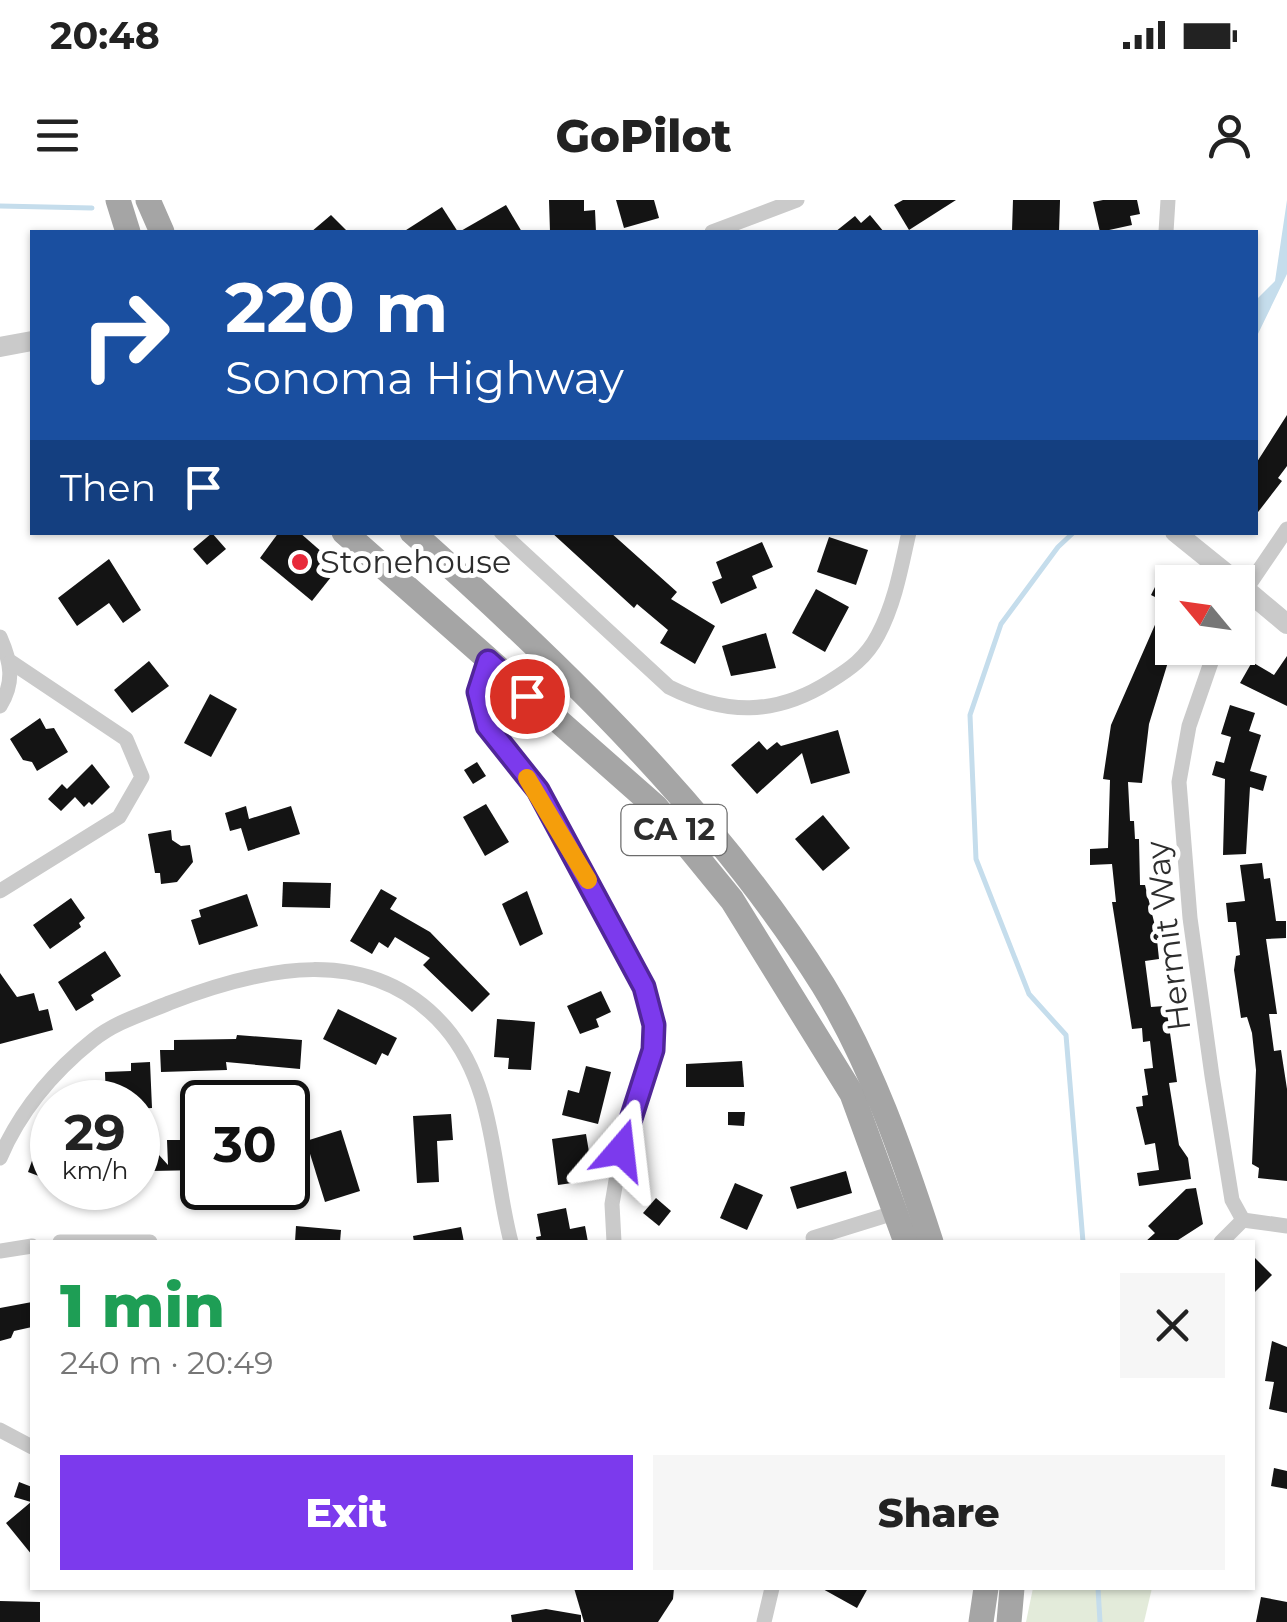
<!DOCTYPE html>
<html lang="en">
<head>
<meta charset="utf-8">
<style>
  body { margin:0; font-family:Montserrat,sans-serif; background:#f6f6f6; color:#222; height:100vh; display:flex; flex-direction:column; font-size:38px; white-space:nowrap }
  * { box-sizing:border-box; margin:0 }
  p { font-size:32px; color:#767676 }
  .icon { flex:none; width:55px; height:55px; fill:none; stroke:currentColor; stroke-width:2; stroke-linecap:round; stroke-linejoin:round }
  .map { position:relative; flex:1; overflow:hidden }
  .details { position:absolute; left:30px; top:1040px; width:1225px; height:350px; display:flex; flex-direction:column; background:#fff; border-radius:0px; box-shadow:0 2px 8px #0004 }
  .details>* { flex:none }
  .banner { position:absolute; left:30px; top:30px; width:1228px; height:305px; border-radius:0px; box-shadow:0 2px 8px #0004; background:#1a4fa0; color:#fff; overflow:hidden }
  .needle { width:65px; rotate:299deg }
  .tools { position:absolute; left:1155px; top:365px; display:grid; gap:20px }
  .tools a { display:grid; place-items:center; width:100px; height:100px; border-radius:0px; background:#fff; box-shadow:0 2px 8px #0004; font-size:50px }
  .speed { position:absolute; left:30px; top:880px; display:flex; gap:20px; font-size:50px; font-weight:700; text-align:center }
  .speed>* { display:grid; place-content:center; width:130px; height:130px; border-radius:50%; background:#fff; box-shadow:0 2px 8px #0004; line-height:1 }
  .speed small { font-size:25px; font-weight:400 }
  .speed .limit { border:5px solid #111; border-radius:15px; background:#fff; color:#111 }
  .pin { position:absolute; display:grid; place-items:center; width:85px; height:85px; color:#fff; margin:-42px; border:5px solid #fff; border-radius:50%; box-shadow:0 2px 10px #0007 }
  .me { position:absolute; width:110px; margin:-55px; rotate:17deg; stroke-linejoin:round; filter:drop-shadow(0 0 8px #0008) }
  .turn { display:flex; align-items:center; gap:35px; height:210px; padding:0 30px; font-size:45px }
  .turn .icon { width:130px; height:130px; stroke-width:2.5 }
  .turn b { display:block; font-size:70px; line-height:85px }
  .then { display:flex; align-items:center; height:95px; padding:0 30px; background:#0003; gap:20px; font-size:38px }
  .round { display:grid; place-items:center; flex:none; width:105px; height:105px; border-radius:0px; background:#f6f6f6 }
  .summary { display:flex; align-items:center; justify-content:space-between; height:170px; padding:0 30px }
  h1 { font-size:60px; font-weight:800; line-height:75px; color:#1e9e55 }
  .button { display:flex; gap:20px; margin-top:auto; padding:20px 30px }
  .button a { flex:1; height:115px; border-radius:0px; background:#7c3aed; color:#fff; font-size:40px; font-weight:800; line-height:115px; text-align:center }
  .button a+a { background:#f6f6f6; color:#222 }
  .status { display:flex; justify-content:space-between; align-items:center; height:70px; padding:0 50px; background:#fff; direction:ltr }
  .status svg { height:28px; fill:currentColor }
  header { display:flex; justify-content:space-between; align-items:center; height:130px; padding:0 30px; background:#fff; font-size:45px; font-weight:800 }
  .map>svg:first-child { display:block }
  .green { fill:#e3ebda }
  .water { fill:#c5ddec }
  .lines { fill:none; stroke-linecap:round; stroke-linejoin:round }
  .stream { stroke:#c5ddec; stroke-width:5 }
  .building { fill:#141414 }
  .minor { stroke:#cacaca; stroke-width:15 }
  .tertiary { stroke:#cacaca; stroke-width:20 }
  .primary { stroke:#a5a5a5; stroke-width:25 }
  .route-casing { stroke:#51269a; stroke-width:25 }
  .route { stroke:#7c3aed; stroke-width:18 }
  .slow { stroke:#f59e0b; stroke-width:18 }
  .poi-dot { fill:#e82a3b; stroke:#fff; stroke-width:4 }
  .labels { text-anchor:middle; stroke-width:10; stroke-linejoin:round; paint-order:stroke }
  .shield { fill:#fff; stroke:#6c6c6c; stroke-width:2.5 }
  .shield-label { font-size:30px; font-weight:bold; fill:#2d2d2d }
  .poi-label { font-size:32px; fill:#2d2d2d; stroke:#fff; text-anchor:start }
  .street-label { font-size:32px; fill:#2d2d2d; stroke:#fff }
</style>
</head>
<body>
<div class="status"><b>20:48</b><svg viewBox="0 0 49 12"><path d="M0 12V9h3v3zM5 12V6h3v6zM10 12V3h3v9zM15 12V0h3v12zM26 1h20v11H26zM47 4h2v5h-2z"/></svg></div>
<header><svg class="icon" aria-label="menu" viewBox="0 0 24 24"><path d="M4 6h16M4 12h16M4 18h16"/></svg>GoPilot<svg class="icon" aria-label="person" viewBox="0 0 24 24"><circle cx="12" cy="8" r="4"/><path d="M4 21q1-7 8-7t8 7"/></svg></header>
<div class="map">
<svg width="1287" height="1422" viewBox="0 0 1287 1422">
  <rect width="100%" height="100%" fill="#fff"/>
  <path class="green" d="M 1033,1388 L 1152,1388 L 1144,1422 L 1026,1422 Z"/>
  <path class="water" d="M 1287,0 L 1287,74 L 1255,140 L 1255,101 L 1275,81 Z"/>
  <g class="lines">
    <g class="stream">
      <path d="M 0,6 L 92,8"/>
      <path d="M 1074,332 L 1058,347 L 1001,424 L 970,515 L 976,659 L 1029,794 L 1066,835 L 1083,1042"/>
      <path d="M 1098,1388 L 1100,1422"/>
    </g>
  </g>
  <g class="building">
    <path d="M 549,0 L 584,0 L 584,11 L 595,10 L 596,32 L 550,32 Z"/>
    <path d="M 616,0 L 654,0 L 659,18 L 624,28 Z"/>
    <path d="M 903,0 L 956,0 L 909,30 L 894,5 Z"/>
    <path d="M 1013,0 L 1060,0 L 1059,32 L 1012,31 Z"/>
    <path d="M 1103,0 L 1137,0 L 1140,14 L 1130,16 L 1132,25 L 1100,32 L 1093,2 Z"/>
    <path d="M 506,5 L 522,32 L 459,32 Z"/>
    <path d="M 442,7 L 458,32 L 403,32 Z"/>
    <path d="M 331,15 L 348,32 L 311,32 Z"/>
    <path d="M 870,15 L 884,32 L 835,32 L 855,16 L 861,23 Z"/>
    <path d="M 1287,215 L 1287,266 L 1278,278 L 1282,281 L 1255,316 L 1255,265 Z"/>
    <path d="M 279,332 L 299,332 L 339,367 L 312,401 L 260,358 Z"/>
    <path d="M 551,332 L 610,332 L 677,392 L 671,399 L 715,426 L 695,464 L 660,443 L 668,430 L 637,404 L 634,408 Z"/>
    <path d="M 212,333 L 226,349 L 207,365 L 193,349 Z"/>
    <path d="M 829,337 L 868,350 L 856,385 L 817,372 Z"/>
    <path d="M 762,342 L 773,367 L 752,376 L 757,388 L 721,404 L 712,382 L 722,378 L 716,362 Z"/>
    <path d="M 109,359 L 141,410 L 123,423 L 109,403 L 77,426 L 58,398 Z"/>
    <path d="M 1160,377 L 1172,383 L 1172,449 L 1149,524 L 1142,583 L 1128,582 L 1130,621 L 1134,621 L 1135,639 L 1139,639 L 1140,685 L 1145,685 L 1156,730 L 1159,759 L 1145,761 L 1151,807 L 1164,806 L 1168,819 L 1177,882 L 1169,883 L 1179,945 L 1188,958 L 1191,979 L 1139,986 L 1137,973 L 1159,970 L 1155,943 L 1145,945 L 1136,907 L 1143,906 L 1142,896 L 1148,895 L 1144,869 L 1153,868 L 1150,841 L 1143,842 L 1142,828 L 1132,829 L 1112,702 L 1116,702 L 1112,664 L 1090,665 L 1090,649 L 1108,648 L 1110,580 L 1103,579 L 1111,525 L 1165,402 L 1151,395 Z"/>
    <path d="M 816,389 L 849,407 L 825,452 L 792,433 Z"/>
    <path d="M 766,433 L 776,468 L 731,476 L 722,446 Z"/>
    <path d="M 1287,456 L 1287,506 L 1240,483 L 1252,462 L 1274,475 Z"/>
    <path d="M 149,461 L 169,486 L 132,513 L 114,490 Z"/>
    <path d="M 210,494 L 237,509 L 211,557 L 184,543 Z"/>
    <path d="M 1230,505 L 1255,513 L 1249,531 L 1261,535 L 1250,571 L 1267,576 L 1263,591 L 1250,587 L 1246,654 L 1223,655 L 1225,579 L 1212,575 L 1216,561 L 1224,563 L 1231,537 L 1221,534 Z"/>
    <path d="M 40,518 L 46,529 L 54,528 L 68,552 L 37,571 L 32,562 L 23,560 L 10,539 Z"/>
    <path d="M 838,530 L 850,573 L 811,584 L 802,553 L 757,594 L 731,565 L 759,541 L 767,550 L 777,542 L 781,546 Z"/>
    <path d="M 477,562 L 486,576 L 473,584 L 464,570 Z"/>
    <path d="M 92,564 L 110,587 L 92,605 L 89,602 L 84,607 L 75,597 L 61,611 L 48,599 L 62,584 L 67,589 Z"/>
    <path d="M 486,604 L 509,642 L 485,656 L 463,617 Z"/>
    <path d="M 246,606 L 249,619 L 291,606 L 300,634 L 248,651 L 241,628 L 230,631 L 225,613 Z"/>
    <path d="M 823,615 L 850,648 L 823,671 L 795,639 Z"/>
    <path d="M 171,630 L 172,640 L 181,646 L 190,645 L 193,662 L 177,682 L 161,684 L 160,673 L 155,673 L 148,634 Z"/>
    <path d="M 1262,663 L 1264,679 L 1270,678 L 1276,721 L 1286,721 L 1286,738 L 1266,739 L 1277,814 L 1269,814 L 1274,851 L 1281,850 L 1287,889 L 1287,981 L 1258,978 L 1259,968 L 1252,964 L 1256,870 L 1252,833 L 1247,817 L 1241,818 L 1234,770 L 1236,756 L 1240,755 L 1236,722 L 1228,722 L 1226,703 L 1245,701 L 1240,665 Z"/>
    <path d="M 283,682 L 331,683 L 330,708 L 282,707 Z"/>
    <path d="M 381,689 L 397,698 L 390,709 L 430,732 L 490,794 L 472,812 L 423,765 L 430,758 L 395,737 L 388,748 L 379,742 L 372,754 L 350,741 Z"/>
    <path d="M 527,691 L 543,734 L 520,746 L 502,704 Z"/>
    <path d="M 247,694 L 258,726 L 199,745 L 191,720 L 201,717 L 199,710 Z"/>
    <path d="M 71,698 L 85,718 L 79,723 L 81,727 L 50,749 L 33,725 Z"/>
    <path d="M 105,751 L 121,776 L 91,795 L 94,800 L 76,811 L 58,782 Z"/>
    <path d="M 0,773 L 17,797 L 34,793 L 39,811 L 48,809 L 53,830 L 0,844 Z"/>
    <path d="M 601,791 L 611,812 L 596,819 L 599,827 L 580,834 L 567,806 Z"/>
    <path d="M 338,809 L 397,838 L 388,856 L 382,853 L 376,865 L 323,839 Z"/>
    <path d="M 497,819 L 535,822 L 531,870 L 508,869 L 509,858 L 494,857 Z"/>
    <path d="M 237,835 L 302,840 L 300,869 L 226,862 L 227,870 L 161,872 L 160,850 L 174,850 L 174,840 L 236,839 Z"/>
    <path d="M 742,861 L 744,887 L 686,887 L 686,864 Z"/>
    <path d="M 150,862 L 152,908 L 138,909 L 138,902 L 106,902 L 105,872 L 131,871 L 131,863 Z"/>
    <path d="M 586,866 L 611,872 L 598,924 L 562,915 L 568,890 L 579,893 Z"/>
    <path d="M 728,912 L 745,912 L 744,926 L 728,925 Z"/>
    <path d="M 451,914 L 453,940 L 437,941 L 439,982 L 417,983 L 413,916 Z"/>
    <path d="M 341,930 L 360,991 L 325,1002 L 306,941 Z"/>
    <path d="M 586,934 L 591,964 L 576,966 L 579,982 L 558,985 L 552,939 Z"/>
    <path d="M 167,940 L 202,940 L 202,970 L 151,971 L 138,982 L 138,956 L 150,945 L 168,965 Z"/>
    <path d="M 33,958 L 52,965 L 52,981 L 28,972 Z"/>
    <path d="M 846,971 L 852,993 L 797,1009 L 790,987 Z"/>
    <path d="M 735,983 L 763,995 L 747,1030 L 720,1018 Z"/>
    <path d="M 1196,988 L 1203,1024 L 1175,1042 L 1145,1042 L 1155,1033 L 1148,1026 L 1186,989 Z"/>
    <path d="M 656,998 L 671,1011 L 659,1026 L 643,1013 Z"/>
    <path d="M 566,1008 L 570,1029 L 585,1026 L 588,1042 L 537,1042 L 536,1037 L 541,1036 L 537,1014 Z"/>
    <path d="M 296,1026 L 341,1030 L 340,1042 L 295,1042 Z"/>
    <path d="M 461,1027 L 464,1042 L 414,1042 L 413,1036 Z"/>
    <path d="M 1252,1055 L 1272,1075 L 1252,1095 Z"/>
    <path d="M 32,1102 L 32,1127 L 14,1131 L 11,1138 L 0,1141 L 0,1108 Z"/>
    <path d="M 1272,1141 L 1287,1147 L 1287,1213 L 1269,1209 L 1274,1182 L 1265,1181 Z"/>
    <path d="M 1274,1268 L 1287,1271 L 1287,1289 L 1271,1286 Z"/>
    <path d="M 19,1282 L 32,1287 L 32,1355 L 6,1323 L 31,1302 L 14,1297 Z"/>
    <path d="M 574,1388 L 674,1388 L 673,1399 L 658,1422 L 584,1422 Z"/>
    <path d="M 821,1388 L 868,1388 L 857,1408 Z"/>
    <path d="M 1261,1397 L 1287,1402 L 1287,1422 L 1256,1422 Z"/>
    <path d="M 0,1401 L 40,1402 L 40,1422 L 0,1422 Z"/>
    <path d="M 546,1409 L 581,1415 L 581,1422 L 512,1422 L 511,1415 Z"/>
  </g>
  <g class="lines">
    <g class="minor">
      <path d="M 712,32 L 797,0"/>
      <path d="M 1166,32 L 1168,0"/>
      <path d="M 501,332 L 669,487 C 725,515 775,516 829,482 C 850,469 866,458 878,435 C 895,403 901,368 909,332"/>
      <path d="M 1238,401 L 1287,329"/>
      <path d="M 0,437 C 11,462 15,482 0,506"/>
      <path d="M 1216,448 L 1189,526 L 1179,582 L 1190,718 L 1212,876 L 1232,1000 L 1243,1020"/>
      <path d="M 488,461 L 478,492 L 487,525 L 538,591 L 611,723 L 644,787 L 653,825 L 644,885 L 626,922 L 612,1004 L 614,1042"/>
      <path d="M 0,691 L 119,617 L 142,577 L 126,539 L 11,462"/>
      <path d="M 0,958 C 20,911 53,872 93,840 C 115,822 143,814 169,803 C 260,768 370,741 445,827 C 496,886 492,970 511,1042"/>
      <path d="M 813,1038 L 897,1012"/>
      <path d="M 60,1042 L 150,1042"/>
      <path d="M 1221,1042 L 1243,1020 L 1287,1026"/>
      <path d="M 0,1051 L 32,1046"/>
      <path d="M 0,1230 L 32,1247"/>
      <path d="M 764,1422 L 772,1388"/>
    </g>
    <g class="tertiary">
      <path d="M 0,147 L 32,141"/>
      <path d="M 1175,332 L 1237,382"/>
      <path d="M 1238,383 L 1287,424"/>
    </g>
    <g class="primary">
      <path d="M 118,0 L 128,32"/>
      <path d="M 148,0 L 162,32"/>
      <path d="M 344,332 L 656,607 L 732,700 L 852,894 L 906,1042"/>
      <path d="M 412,332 C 561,465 717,615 823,785 C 871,863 903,956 931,1042"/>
      <path d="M 981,1422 L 986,1388"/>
      <path d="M 1009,1422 L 1012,1388"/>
    </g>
  </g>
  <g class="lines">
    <defs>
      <path id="route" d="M 527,496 L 488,461 L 478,492 L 487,526 L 538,590 L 644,787 L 654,825 L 653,850 L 621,950"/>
    </defs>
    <use href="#route" class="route-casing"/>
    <use href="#route" class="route"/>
    <path class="slow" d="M 527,578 L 588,680"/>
  </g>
  <circle class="poi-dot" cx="300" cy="362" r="10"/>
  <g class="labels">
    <rect class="shield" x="621.5" y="605" width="105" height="50" rx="8"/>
    <g class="shield-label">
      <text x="674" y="640">CA 12</text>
    </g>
    <g class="poi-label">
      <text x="320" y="373">Stonehouse</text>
    </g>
    <g class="street-label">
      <text transform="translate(1168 736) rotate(-97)" y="11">Hermit Way</text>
    </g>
  </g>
</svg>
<div class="tools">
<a><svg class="needle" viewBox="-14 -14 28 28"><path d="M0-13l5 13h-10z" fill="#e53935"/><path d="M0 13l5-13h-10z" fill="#767676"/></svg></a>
</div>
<div class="speed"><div>29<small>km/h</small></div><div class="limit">30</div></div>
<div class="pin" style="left:527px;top:496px;background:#d93025"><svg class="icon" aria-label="arrive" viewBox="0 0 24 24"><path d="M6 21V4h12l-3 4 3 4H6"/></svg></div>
<svg class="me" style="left:621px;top:950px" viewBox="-20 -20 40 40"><path d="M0-17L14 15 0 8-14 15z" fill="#7c3aed" stroke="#fff" stroke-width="4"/></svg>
<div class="banner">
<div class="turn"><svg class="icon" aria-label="right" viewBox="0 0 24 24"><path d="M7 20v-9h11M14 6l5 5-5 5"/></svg><div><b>220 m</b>Sonoma Highway</div></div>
<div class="then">Then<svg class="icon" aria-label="arrive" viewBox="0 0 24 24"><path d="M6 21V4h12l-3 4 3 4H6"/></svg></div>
</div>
<section class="details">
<div class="summary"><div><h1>1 min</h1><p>240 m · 20:49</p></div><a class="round"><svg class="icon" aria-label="close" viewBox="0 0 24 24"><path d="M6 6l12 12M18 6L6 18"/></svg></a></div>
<div class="button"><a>Exit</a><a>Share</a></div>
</section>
</div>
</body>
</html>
